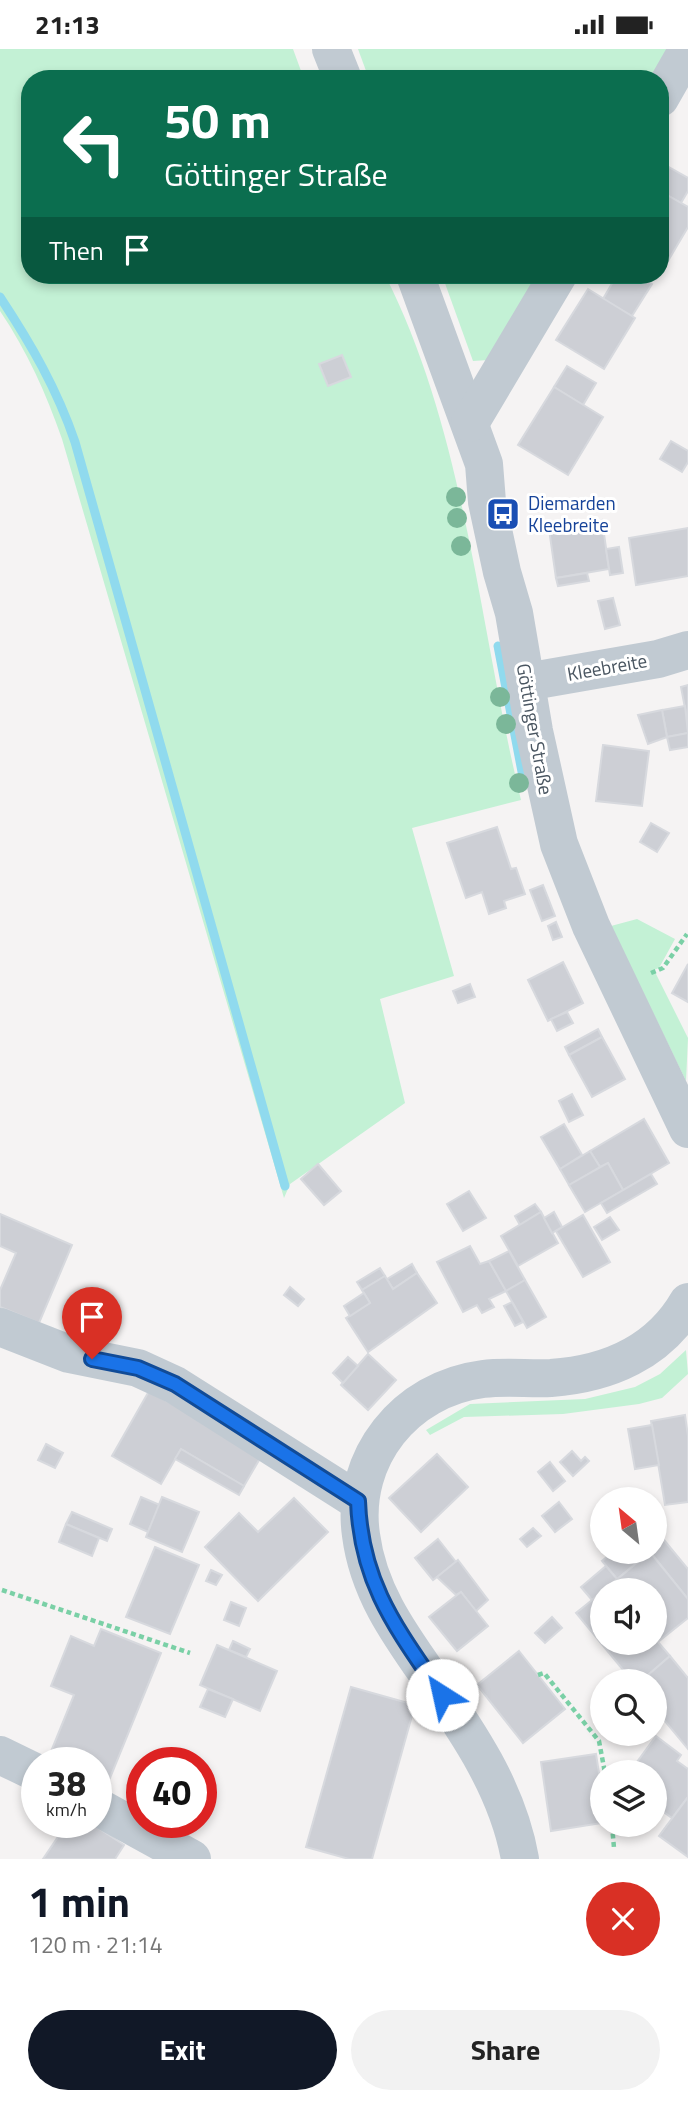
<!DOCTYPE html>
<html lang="en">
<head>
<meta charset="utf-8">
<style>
  body { margin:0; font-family:"Titillium Web",sans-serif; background:#f2f2f2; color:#222; height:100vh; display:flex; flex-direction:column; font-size:26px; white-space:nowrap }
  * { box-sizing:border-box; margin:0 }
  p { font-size:23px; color:#767676 }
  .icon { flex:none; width:38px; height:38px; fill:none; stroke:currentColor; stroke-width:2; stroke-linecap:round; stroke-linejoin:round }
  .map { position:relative; height:1810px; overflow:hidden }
  .side { display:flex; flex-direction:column; background:#fff; flex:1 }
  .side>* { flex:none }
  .guide { position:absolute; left:21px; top:21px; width:648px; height:214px; border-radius:28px; box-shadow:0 4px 10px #0003; background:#0b6e4f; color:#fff; overflow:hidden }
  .needle { width:46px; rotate:331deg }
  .fabs { position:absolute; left:590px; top:1438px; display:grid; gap:14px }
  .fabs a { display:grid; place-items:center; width:77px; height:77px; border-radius:50%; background:#fff; box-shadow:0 4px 10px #0003; font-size:35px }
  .speed { position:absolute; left:21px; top:1698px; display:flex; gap:14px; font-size:35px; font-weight:700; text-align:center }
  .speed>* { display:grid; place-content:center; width:91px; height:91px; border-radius:50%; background:#fff; box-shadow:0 4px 10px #0003; line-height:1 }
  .speed small { font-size:18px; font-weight:400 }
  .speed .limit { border:10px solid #d22; background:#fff; color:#111 }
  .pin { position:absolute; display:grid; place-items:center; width:60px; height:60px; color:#fff; margin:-72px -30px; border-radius:50% 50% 50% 0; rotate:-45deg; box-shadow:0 0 7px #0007 }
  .pin .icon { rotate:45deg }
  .me { position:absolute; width:77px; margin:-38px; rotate:325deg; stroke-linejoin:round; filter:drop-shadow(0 0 5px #0008) }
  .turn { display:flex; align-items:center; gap:24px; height:147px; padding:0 28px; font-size:32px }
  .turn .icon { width:91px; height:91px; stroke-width:2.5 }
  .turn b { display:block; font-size:49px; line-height:60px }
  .then { display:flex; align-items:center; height:66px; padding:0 28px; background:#0003; gap:14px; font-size:26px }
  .round { display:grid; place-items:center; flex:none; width:74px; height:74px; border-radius:37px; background:#f2f2f2 }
  .summary { display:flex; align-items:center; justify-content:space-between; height:119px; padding:0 28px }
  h1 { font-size:42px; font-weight:700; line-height:52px; color:#111827 }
  .primary-button { display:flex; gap:14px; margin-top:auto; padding:14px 28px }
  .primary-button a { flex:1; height:80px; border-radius:42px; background:#111827; color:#fff; font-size:28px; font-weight:700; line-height:80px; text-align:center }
  .primary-button a+a { background:#f2f2f2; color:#222 }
  .status { display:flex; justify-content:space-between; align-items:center; height:49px; padding:0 35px; background:#fff; direction:ltr }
  .status svg { height:19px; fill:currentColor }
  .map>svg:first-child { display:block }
  .green { fill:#c3f1d5 }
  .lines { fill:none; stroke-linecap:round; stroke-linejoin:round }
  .stream { stroke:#90daee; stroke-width:9 }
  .building { fill:#cdcfd5; stroke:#d7d9de; stroke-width:2 }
  .path { stroke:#7ad0a6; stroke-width:4.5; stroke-dasharray:5 3.5; stroke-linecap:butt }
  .minor { stroke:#c1cad2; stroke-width:38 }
  .tree { fill:#7bb799 }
  .route-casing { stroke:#114b97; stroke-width:18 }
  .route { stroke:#1a73e8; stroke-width:12 }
  .labels { text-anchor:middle; stroke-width:6; stroke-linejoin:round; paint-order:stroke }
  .transit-label { font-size:19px; fill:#164399; stroke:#fff; text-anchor:start }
  .street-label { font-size:19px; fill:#4a5661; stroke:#fff }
</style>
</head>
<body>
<div class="status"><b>21:13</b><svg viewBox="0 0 49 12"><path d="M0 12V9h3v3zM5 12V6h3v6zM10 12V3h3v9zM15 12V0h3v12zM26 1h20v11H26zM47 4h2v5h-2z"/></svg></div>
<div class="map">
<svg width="688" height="1810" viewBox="0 0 688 1810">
  <rect width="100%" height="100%" fill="#f5f3f3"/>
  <g class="green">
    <path d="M 0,0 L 293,0 L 304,30 L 30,30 L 30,226 L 385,226 C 466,386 479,579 521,751 L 412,779 L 454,927 L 380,950 L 405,1054 L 290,1135 L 284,1149 L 62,390 C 46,344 27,302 0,262 Z"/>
    <path d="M 358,0 L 668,0 L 651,30 L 369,30 Z"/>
    <path d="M 442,226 L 539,226 L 489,311 L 473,312 Z"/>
    <path d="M 637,870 L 675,890 L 659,919 L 654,921 L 688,989 L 686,1032 L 611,877 Z"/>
    <path d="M 686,1301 L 688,1325 L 662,1349 L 639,1355 L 563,1365 L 464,1368 L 430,1386 L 426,1381 L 470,1355 L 585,1350 L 635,1338 L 660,1325 Z"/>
  </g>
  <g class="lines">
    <g class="stream">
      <path d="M 0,248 C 31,295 57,340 75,393 L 285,1137"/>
      <path d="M 498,597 L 523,728"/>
    </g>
  </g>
  <g class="building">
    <path d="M 660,113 L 688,129 L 688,142 L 681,154 L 660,142 Z"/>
    <path d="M 660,142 L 688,158 L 688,178 L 665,217 L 660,214 Z"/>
    <path d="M 617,226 L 636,226 L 652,235 L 632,267 L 603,250 Z"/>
    <path d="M 588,240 L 635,269 L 604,320 L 556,291 Z"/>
    <path d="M 342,306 L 351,328 L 328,337 L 319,315 Z"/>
    <path d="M 567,317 L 596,334 L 583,356 L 554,338 Z"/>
    <path d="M 554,338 L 603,368 L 568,426 L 518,396 Z"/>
    <path d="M 671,392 L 688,402 L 688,413 L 682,423 L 660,410 Z"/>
    <path d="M 602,471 L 609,520 L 556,529 L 549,480 Z"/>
    <path d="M 688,479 L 688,527 L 636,536 L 629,489 Z"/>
    <path d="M 619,498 L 623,524 L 610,526 L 606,500 Z"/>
    <path d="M 587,524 L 589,532 L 558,537 L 556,529 Z"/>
    <path d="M 613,549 L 620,576 L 605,580 L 598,552 Z"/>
    <path d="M 688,636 L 688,675 L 681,638 Z"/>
    <path d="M 685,657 L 688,684 L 667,688 L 662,661 Z"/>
    <path d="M 662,661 L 667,688 L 648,695 L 638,666 Z"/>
    <path d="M 688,684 L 688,698 L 670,701 L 667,688 Z"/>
    <path d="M 603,696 L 649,702 L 642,757 L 596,752 Z"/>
    <path d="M 651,774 L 669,784 L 657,803 L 640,793 Z"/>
    <path d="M 497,778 L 511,820 L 516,819 L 525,845 L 504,852 L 506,859 L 489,865 L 482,843 L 466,849 L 447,794 Z"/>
    <path d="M 543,836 L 555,867 L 542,872 L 530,841 Z"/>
    <path d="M 556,873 L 562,888 L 553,891 L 548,877 Z"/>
    <path d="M 563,913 L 583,954 L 548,972 L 528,931 Z"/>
    <path d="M 688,915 L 688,953 L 672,944 Z"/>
    <path d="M 470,935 L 475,948 L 458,954 L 453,942 Z"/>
    <path d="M 567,963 L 573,974 L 557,982 L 551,970 Z"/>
    <path d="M 598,980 L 602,988 L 569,1006 L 565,998 Z"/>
    <path d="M 602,988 L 625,1030 L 592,1048 L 569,1006 Z"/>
    <path d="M 572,1045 L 583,1066 L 569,1073 L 559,1052 Z"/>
    <path d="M 644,1070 L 669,1114 L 623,1141 L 608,1114 L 600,1118 L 590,1102 Z"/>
    <path d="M 564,1075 L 582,1106 L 560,1120 L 541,1088 Z"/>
    <path d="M 590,1102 L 600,1118 L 569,1136 L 560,1120 Z"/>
    <path d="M 608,1114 L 623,1141 L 585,1163 L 569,1136 Z"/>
    <path d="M 318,1115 L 341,1142 L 324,1156 L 301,1130 Z"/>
    <path d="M 651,1125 L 657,1135 L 607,1164 L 601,1154 Z"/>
    <path d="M 469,1142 L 486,1169 L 463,1182 L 447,1155 Z"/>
    <path d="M 535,1155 L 541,1163 L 520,1176 L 515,1167 Z"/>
    <path d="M 541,1163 L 558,1194 L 518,1217 L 501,1187 Z"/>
    <path d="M 554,1163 L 562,1178 L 552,1184 L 544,1169 Z"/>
    <path d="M 0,1165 L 72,1196 L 39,1274 L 0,1258 L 0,1241 L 16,1204 L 0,1197 Z"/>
    <path d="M 583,1166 L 610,1213 L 583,1228 L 556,1182 Z"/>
    <path d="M 610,1168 L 619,1181 L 602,1191 L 594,1178 Z"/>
    <path d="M 470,1197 L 480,1215 L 489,1212 L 506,1242 L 489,1250 L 494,1258 L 482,1264 L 477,1256 L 463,1263 L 437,1213 Z"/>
    <path d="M 509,1202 L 525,1231 L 506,1242 L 489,1212 Z"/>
    <path d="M 412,1215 L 417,1224 L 393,1240 L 387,1230 Z"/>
    <path d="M 380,1219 L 385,1227 L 362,1241 L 357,1233 Z"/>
    <path d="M 417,1224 L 437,1254 L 368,1303 L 346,1269 L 370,1254 L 362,1241 L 385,1227 L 393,1240 Z"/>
    <path d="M 525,1231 L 546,1268 L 527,1279 L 506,1242 Z"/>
    <path d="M 290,1238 L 304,1250 L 298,1257 L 284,1246 Z"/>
    <path d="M 364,1244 L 370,1254 L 350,1267 L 344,1257 Z"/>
    <path d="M 512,1253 L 523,1273 L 515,1277 L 504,1257 Z"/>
    <path d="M 368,1305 L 396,1331 L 368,1361 L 341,1336 Z"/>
    <path d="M 348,1308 L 358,1317 L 343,1334 L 333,1324 Z"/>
    <path d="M 149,1342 L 262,1406 L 244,1437 L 181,1400 L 161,1435 L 112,1407 Z"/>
    <path d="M 685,1366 L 688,1387 L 688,1453 L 665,1456 L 651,1372 Z"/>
    <path d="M 652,1376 L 659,1416 L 635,1420 L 628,1380 Z"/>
    <path d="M 46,1395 L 63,1404 L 55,1419 L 38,1411 Z"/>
    <path d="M 181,1400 L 244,1437 L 239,1446 L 175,1410 Z"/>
    <path d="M 572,1402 L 581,1412 L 585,1408 L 589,1412 L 573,1427 L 560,1413 Z"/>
    <path d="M 437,1405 L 468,1438 L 421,1483 L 389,1449 Z"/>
    <path d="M 550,1413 L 565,1432 L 553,1442 L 538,1423 Z"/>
    <path d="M 141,1448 L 160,1456 L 148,1483 L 130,1475 Z"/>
    <path d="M 162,1448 L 199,1463 L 182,1503 L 146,1488 Z"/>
    <path d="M 294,1449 L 328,1483 L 258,1552 L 205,1498 L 239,1464 L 258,1483 Z"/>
    <path d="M 559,1453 L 572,1470 L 555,1483 L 542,1467 Z"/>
    <path d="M 72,1463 L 112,1480 L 107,1492 L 66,1475 Z"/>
    <path d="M 66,1475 L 99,1489 L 92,1507 L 59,1493 Z"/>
    <path d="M 533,1479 L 541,1487 L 527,1498 L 520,1490 Z"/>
    <path d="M 438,1490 L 456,1513 L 433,1531 L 415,1509 Z"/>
    <path d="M 664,1491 L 688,1520 L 688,1550 L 650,1503 L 654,1503 L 654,1499 Z"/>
    <path d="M 155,1498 L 199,1516 L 170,1585 L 126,1568 Z"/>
    <path d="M 613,1503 L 650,1503 L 617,1530 L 602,1512 Z"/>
    <path d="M 650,1503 L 688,1550 L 688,1569 L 658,1593 L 670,1607 L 640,1633 L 633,1633 L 576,1564 L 602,1543 L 602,1594 L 654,1594 L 654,1542 L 603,1542 Z"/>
    <path d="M 458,1511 L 488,1551 L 476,1562 L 461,1543 L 456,1546 L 437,1528 Z"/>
    <path d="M 606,1517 L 617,1530 L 592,1551 L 581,1538 Z"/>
    <path d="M 211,1521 L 222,1526 L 216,1536 L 206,1532 Z"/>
    <path d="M 461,1543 L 488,1577 L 457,1602 L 429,1568 Z"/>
    <path d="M 231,1553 L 246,1559 L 239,1577 L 224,1571 Z"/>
    <path d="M 552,1568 L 562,1579 L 545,1594 L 535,1584 Z"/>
    <path d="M 101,1580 L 161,1604 L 110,1729 L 96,1724 L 96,1713 L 71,1713 L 50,1705 L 74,1646 L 51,1637 L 71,1587 L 94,1597 Z"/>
    <path d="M 233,1592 L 250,1600 L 246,1608 L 229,1601 Z"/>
    <path d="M 217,1596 L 277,1622 L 260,1662 L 200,1636 Z"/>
    <path d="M 519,1602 L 565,1660 L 523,1694 L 477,1636 Z"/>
    <path d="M 670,1607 L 688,1629 L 688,1700 L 654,1659 L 654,1633 L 640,1633 Z"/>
    <path d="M 351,1638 L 415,1656 L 372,1810 L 349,1810 L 306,1798 Z"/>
    <path d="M 208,1640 L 233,1650 L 225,1668 L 200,1658 Z"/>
    <path d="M 656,1687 L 681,1706 L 677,1712 L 688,1720 L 688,1748 L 672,1769 L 654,1756 L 654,1724 L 629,1724 Z"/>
    <path d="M 596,1705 L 602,1743 L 602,1774 L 551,1782 L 541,1713 Z"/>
    <path d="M 688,1748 L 688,1808 L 659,1787 Z"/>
    <path d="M 68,1773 L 89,1773 L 124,1796 L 115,1810 L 43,1810 Z"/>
  </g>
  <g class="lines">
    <g class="path">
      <path d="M 651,924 L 663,919 L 687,885"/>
      <path d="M 2,1541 L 190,1604"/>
      <path d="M 538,1626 L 544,1624 L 599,1692 L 605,1724"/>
      <path d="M 612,1776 L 614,1799"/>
    </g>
    <g class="minor">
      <path d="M 331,0 L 343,30"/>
      <path d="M 660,49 L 688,0"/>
      <path d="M 415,226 L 484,415 L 487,453 L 502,523 L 514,564 L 534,682 L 559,795 L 591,877 L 688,1080"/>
      <path d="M 470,374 L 558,226"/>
      <path d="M 526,633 L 658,610 L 688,601"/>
      <path d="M 0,1278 L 69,1305 L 138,1319 L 175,1336 L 358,1452"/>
      <path d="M 0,1706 L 37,1724"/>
      <path d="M 96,1757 L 192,1810"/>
      <path d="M 520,1810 C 508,1741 468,1683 429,1627 C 398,1583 368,1541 361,1486 C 350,1409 405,1340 483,1330 C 505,1327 529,1330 551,1329 C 608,1325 659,1303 688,1253"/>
    </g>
  </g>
  <g class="tree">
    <circle cx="456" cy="448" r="10"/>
    <circle cx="457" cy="469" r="10"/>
    <circle cx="461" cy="497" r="10"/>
    <circle cx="500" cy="648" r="10"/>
    <circle cx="506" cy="675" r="10"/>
    <circle cx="519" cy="734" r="10"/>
  </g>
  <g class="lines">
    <defs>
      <path id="route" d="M 92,1310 L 138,1319 L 175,1335 L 358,1452 C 361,1535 397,1580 442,1646"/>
    </defs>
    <use href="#route" class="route-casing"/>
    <use href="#route" class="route"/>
  </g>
  <defs>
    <symbol id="bus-square" viewBox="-11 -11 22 22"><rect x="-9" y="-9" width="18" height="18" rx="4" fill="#1a4fb4" stroke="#fff"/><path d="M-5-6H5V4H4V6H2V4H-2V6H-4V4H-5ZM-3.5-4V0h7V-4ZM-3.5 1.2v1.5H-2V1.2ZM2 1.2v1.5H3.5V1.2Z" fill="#fff"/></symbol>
  </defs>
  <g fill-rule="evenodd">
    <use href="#bus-square" x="484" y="446" width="38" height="38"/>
  </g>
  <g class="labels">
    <g class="transit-label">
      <text x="528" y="461">Diemarden<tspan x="528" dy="22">Kleebreite</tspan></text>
    </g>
    <g class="street-label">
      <text transform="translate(607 618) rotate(-10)" y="7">Kleebreite</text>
      <text transform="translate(535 680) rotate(80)" y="7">Göttinger Straße</text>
    </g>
  </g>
</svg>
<div class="fabs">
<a><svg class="needle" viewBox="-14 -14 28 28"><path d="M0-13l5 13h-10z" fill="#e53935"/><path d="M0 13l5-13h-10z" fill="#767676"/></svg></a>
<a><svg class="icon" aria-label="sound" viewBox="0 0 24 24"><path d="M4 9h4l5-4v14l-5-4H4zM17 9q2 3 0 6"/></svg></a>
<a><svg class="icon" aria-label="search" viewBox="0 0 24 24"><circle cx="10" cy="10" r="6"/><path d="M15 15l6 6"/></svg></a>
<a><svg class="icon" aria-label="layers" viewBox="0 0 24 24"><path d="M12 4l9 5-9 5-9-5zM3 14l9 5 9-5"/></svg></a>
</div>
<div class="speed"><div>38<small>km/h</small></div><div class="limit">40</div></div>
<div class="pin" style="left:92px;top:1310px;background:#d93025"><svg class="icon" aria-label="arrive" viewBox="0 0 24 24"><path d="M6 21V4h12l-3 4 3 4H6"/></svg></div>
<svg class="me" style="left:442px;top:1646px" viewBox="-20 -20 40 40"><circle r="19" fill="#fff"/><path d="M0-13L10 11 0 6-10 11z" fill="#1a73e8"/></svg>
<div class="guide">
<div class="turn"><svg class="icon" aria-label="left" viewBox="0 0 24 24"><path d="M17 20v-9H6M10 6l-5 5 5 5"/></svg><div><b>50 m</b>Göttinger Straße</div></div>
<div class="then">Then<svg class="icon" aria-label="arrive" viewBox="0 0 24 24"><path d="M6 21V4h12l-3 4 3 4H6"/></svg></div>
</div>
</div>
<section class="side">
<div class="summary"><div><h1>1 min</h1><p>120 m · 21:14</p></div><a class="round" style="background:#d93025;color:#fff"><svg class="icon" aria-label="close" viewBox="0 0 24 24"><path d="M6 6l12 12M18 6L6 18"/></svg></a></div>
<div class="primary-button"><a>Exit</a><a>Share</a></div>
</section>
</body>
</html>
